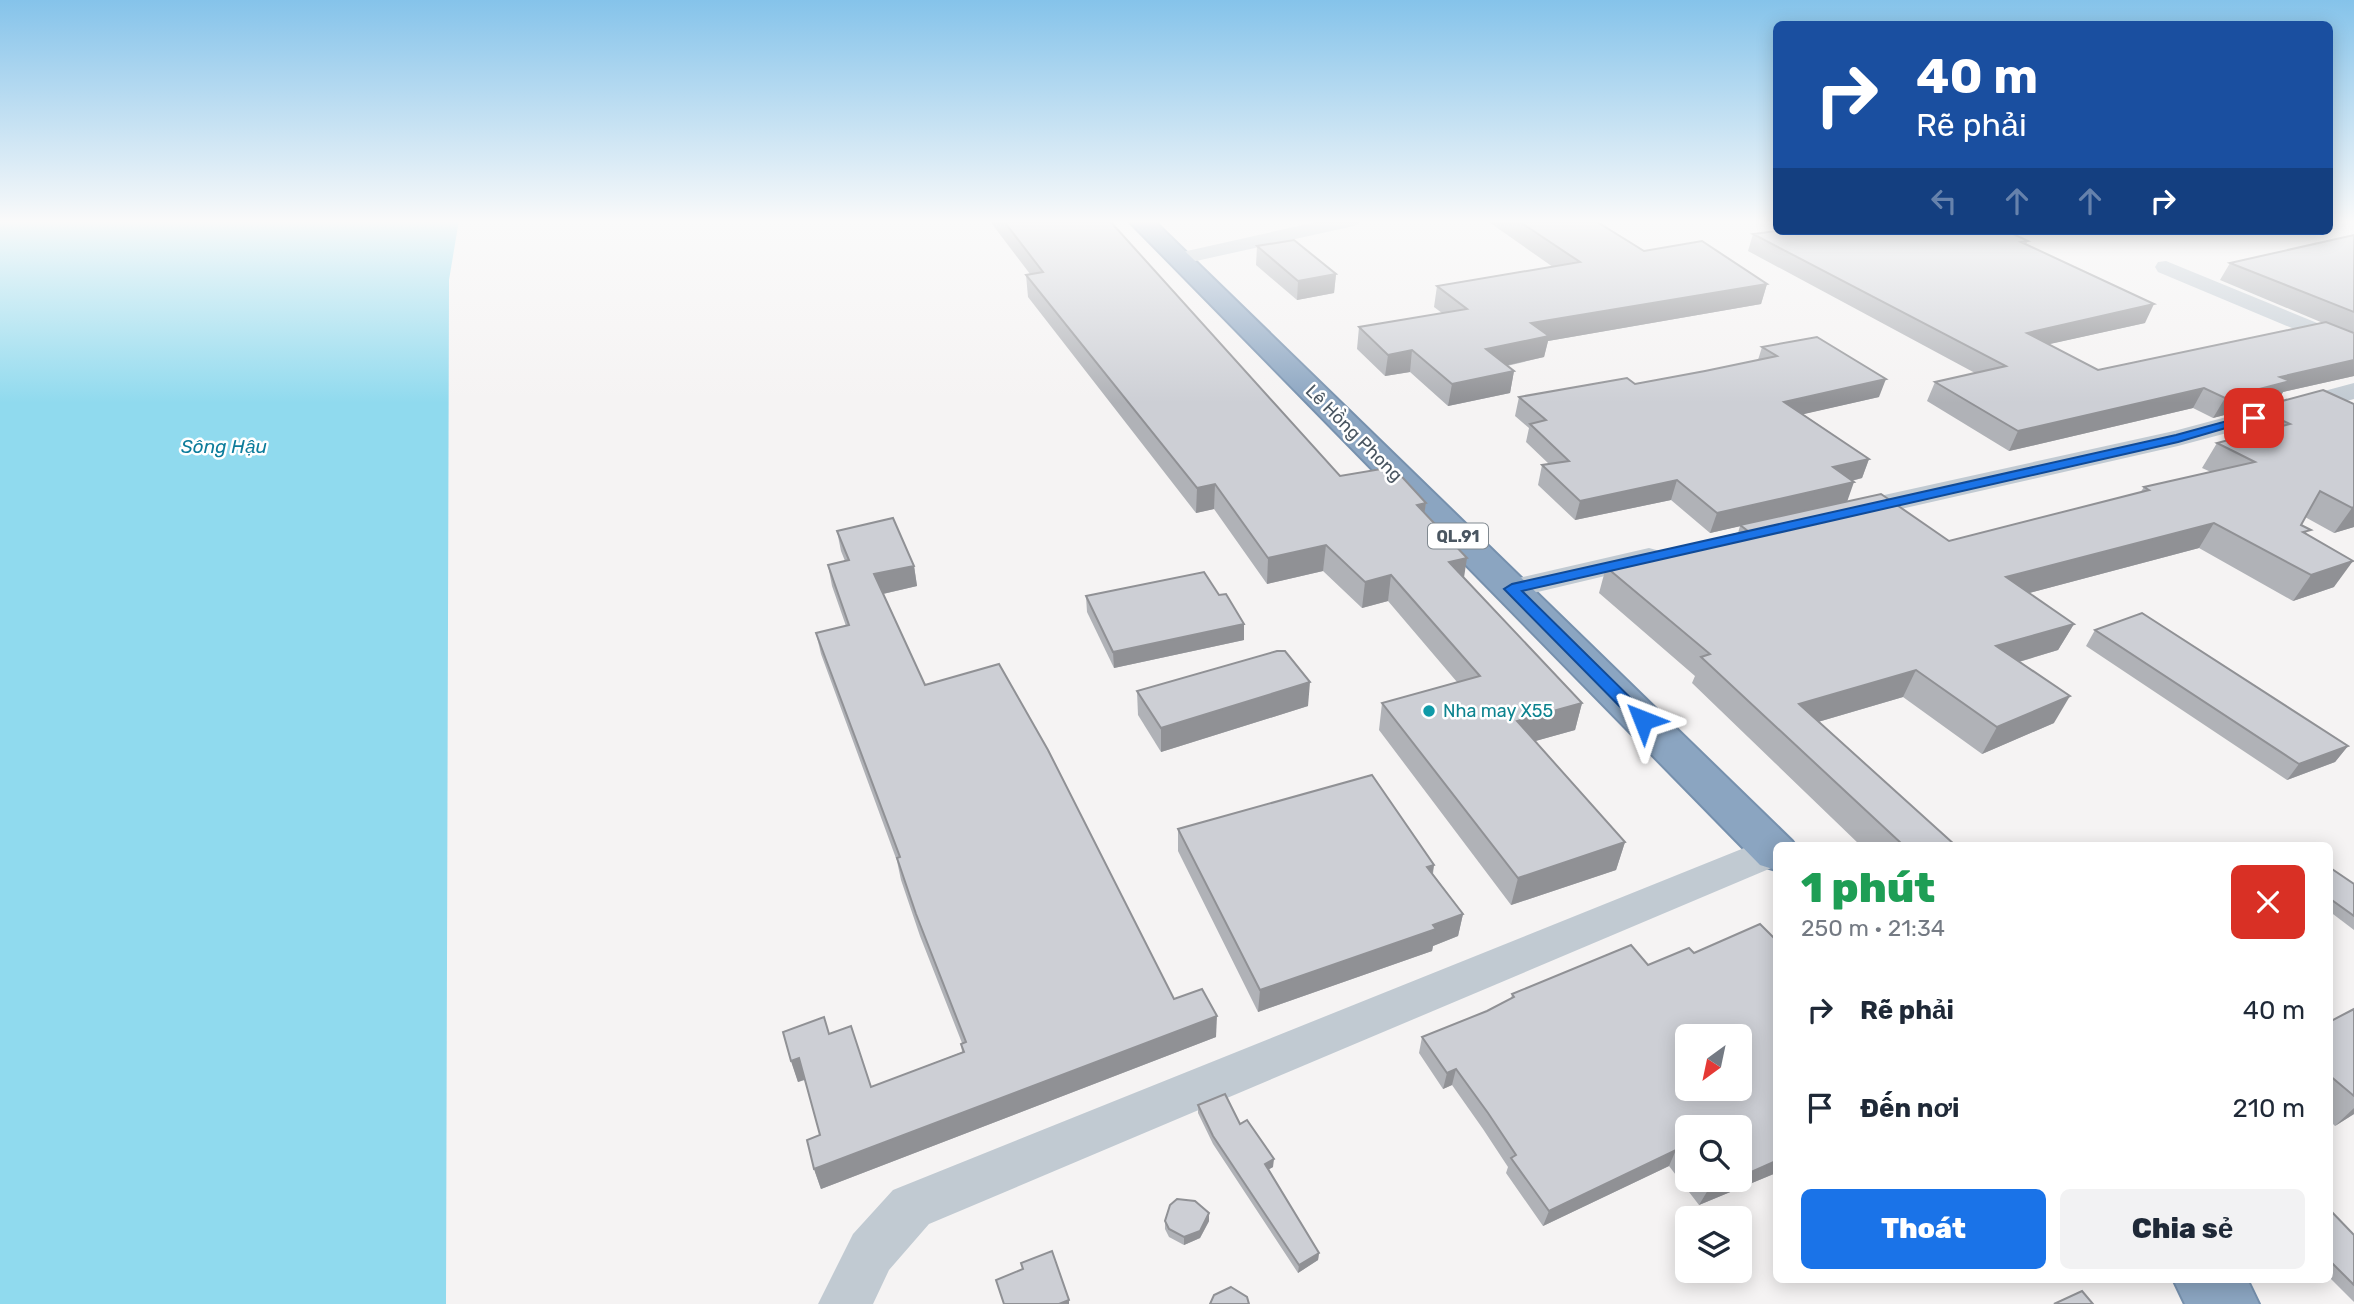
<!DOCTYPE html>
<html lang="vi">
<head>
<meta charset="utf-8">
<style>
  body { margin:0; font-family:Rubik,sans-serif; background:#f2f2f3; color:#1f2937; height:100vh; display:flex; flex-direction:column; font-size:26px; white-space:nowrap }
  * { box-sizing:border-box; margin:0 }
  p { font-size:23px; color:#747a83 }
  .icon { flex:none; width:38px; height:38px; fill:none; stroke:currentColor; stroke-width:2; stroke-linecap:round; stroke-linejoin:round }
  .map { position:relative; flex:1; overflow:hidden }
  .details { position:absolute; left:1773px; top:842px; width:560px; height:441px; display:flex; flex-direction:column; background:#fff; border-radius:10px; box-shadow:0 4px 18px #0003 }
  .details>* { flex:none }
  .guide { position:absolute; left:1773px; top:21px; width:560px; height:214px; border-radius:10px; box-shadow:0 4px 18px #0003; background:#1a4fa0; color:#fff; overflow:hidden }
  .needle { width:46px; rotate:213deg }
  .buttons { position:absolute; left:1675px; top:1024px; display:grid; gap:14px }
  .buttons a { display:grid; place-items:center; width:77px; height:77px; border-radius:10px; background:#fff; box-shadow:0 4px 18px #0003; font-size:35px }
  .pin { position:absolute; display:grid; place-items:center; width:60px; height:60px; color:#fff; margin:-30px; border-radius:14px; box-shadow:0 4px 10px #0006 }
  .me { position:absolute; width:77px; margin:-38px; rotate:315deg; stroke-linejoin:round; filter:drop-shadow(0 0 5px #0008) }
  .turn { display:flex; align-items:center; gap:24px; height:147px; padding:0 28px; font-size:32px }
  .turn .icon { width:91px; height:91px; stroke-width:2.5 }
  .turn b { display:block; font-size:49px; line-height:60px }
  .lanes { display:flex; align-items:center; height:66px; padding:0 28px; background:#0003; justify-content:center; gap:35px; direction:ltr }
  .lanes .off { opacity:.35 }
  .round { display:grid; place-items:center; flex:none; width:74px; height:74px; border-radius:10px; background:#f2f2f3 }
  .headline { display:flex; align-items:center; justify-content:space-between; height:119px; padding:0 28px }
  h1 { font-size:42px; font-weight:800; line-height:52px; color:#1e9e55 }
  .primary-button { display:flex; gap:14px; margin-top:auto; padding:14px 28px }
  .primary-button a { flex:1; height:80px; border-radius:10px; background:#1a73e8; color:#fff; font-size:28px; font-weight:800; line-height:80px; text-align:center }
  .primary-button a+a { background:#f2f2f3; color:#1f2937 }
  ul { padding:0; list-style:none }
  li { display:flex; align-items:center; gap:21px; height:98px; padding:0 28px }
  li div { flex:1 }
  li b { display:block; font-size:26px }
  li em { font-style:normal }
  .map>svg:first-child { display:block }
  .water { fill:#90daee }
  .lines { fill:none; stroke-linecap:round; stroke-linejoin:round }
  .highway-casing { stroke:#7690ad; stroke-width:4 }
  .street { fill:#c1cad2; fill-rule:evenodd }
  .highway { fill:#8ba5c1; fill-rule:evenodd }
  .wall { fill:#b0b2b7; fill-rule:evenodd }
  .shaded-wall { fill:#909195 }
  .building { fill:#cdcfd5; stroke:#909195; stroke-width:2; fill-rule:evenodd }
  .route { fill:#1a73e8; stroke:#114b97; stroke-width:2 }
  .culture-dot { fill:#0f9aa8; stroke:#fff; stroke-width:2.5 }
  .labels { text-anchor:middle; stroke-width:5; stroke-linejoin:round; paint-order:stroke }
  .shield { fill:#fff; stroke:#808990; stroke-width:2 }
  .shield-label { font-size:16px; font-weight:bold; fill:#4a5661 }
  .street-label { font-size:18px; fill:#4a5661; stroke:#fff }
  .culture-label { font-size:18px; fill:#0d838f; stroke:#fff; text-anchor:start }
  .water-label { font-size:19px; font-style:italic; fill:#0c7c9b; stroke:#fff }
</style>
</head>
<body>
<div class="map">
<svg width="2354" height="1304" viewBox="0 0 2354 1304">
  <rect width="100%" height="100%" fill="#f5f3f3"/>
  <path class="water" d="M 0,220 L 459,220 L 449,280 L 446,1304 L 0,1304 Z"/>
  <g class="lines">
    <defs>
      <g id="highway">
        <path d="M 1128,220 L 1153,220 L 1792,841 L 1795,845 L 1776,845 L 1776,870 L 1760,865 Z"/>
        <path d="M 2173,1279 L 2247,1279 L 2259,1304 L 2185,1304 Z"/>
      </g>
    </defs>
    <use href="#highway" class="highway-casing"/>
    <g class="street">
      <path d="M 1325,220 L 1364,220 L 1354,226 L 1178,265 L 1167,259 L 1178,253 Z"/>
      <path d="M 2166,261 L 2354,338 L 2354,354 L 2158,272 L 2155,267 L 2158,262 Z"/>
      <path d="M 2354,383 L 2354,399 L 2178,446 L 1848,521 L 1838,518 L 1834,512 L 1838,506 L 1848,503 L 2174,431 Z"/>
      <path d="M 1649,548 L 1660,551 L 1664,557 L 1660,563 L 1512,598 L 1501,596 L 1496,589 L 1501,582 Z"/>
      <path d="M 1774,836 L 1788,840 L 1791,845 L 1776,845 L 1776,866 L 929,1224 L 889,1270 L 873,1304 L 818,1304 L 853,1234 L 893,1190 Z"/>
    </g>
    <use href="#highway" class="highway"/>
  </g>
  <g class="wall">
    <path d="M 989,220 L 1109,220 L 1340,476 L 1426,503 L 1424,513 L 1464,578 L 1582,703 L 1575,730 L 1535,741 L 1625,842 L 1616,870 L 1511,905 L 1379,730 L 1382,703 L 1457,682 L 1388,601 L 1362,608 L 1323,571 L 1267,584 L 1214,509 L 1196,513 L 1028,297 L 1026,275 L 1030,274 Z"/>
    <path d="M 1486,220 L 1594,220 L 1644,251 L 1767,284 L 1761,304 L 1548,341 L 1544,357 L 1507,366 L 1514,371 L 1510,393 L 1448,406 L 1410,372 L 1385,376 L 1357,349 L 1359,327 L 1442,313 L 1434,307 L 1437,286 L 1553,267 Z"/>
    <path d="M 1753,234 L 2028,241 L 2026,244 L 2145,323 L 2049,344 L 2098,370 L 2323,323 L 2220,280 L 2230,263 L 2354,235 L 2354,376 L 2283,392 L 2278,401 L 2213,418 L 2193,408 L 2009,451 L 1927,401 L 1935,382 L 1975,373 L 1748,251 Z"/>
    <path d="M 1257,246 L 1336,274 L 1334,293 L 1297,300 L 1256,265 Z"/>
    <path d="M 1762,347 L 1879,397 L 1803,414 L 1869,459 L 1862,478 L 1852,481 L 1847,501 L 1949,541 L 2140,493 L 2144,487 L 2211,472 L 2202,468 L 2217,443 L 2248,435 L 2242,432 L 2256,408 L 2354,404 L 2354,527 L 2334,533 L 2305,517 L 2301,525 L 2308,535 L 2334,587 L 2293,601 L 2199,548 L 2029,593 L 2074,624 L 2058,650 L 2019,662 L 2054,723 L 1982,754 L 1903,697 L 1818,722 L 1955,845 L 1860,845 L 1692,683 L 1695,676 L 1599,593 L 1606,567 L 1738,533 L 1740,526 L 1710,533 L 1671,500 L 1575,520 L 1538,485 L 1542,465 L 1549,464 L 1526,442 L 1529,428 L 1515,416 L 1519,397 L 1635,384 L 1705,371 L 1758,360 Z"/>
    <path d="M 837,531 L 914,566 L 917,586 L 883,594 L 925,685 L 1174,999 L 1216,1037 L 821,1189 L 814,1169 L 820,1135 L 805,1080 L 798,1082 L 791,1061 L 829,1034 L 871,1087 L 962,1052 L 961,1044 L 962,1043 L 920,936 L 901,880 L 897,861 L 821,654 L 816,633 L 846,626 L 832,586 L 828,565 L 845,561 L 841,551 Z"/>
    <path d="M 1086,596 L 1244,640 L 1114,668 L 1087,612 Z"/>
    <path d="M 2095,630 L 2348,746 L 2335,762 L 2287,780 L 2086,646 Z"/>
    <path d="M 1137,691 L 1308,706 L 1161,752 L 1138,715 Z"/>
    <path d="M 1178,829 L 1434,865 L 1433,874 L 1463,914 L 1458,936 L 1433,946 L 1432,951 L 1258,1012 L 1178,851 Z"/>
    <path d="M 2329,867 L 2354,884 L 2354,930 L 2329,911 Z"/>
    <path d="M 1776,940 L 1776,1173 L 1699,1205 L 1669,1166 L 1543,1226 L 1506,1173 L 1508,1167 L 1483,1129 L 1452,1085 L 1443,1089 L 1419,1053 L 1422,1037 L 1487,1011 L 1511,999 L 1512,994 L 1648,965 L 1694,953 ZM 1687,1127 L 1740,1180 L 1687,1180 Z"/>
    <path d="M 2354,1009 L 2354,1114 L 2335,1126 L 2329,1120 L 2329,1022 Z"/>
    <path d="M 1198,1105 L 1240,1124 L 1273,1167 L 1268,1170 L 1319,1253 L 1318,1260 L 1298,1273 L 1213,1144 L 1198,1113 Z"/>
    <path d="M 2329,1209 L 2354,1235 L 2354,1302 L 2329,1277 Z"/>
    <path d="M 1209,1213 L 1209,1221 L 1200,1238 L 1184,1245 L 1169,1237 L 1165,1229 L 1165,1221 Z"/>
  </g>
  <g class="shaded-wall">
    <path d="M 1336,274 L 1334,293 L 1297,300 L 1298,281 Z"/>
    <path d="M 1767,284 L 1761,304 L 1548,341 L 1544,357 L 1482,371 L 1486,349 L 1531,323 Z"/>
    <path d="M 2154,304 L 2145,323 L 2019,351 L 2027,333 Z"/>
    <path d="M 1412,350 L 1410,372 L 1385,376 L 1388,355 Z"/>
    <path d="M 2354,360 L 2354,376 L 2283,392 L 2278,401 L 2213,418 L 2225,398 L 2280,377 Z"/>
    <path d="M 1514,371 L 1510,393 L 1448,406 L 1452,384 Z"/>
    <path d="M 1886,379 L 1879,397 L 1778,420 L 1784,402 Z"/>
    <path d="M 2204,388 L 2193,408 L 2009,451 L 2018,431 Z"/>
    <path d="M 1869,459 L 1862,478 L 1826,487 L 1833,467 Z"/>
    <path d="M 1677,480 L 1671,500 L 1575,520 L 1580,501 Z"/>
    <path d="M 1854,482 L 1847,502 L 1710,533 L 1717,513 Z"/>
    <path d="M 1215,484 L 1214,509 L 1196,513 L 1197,488 Z"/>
    <path d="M 1426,503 L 1422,528 L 1417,505 Z"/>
    <path d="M 2354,507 L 2354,527 L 2334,533 L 2352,508 Z"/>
    <path d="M 2214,523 L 2199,548 L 1992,603 L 2006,577 Z"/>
    <path d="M 1326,545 L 1323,571 L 1267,584 L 1268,558 Z"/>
    <path d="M 1467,558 L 1463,584 L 1449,562 Z"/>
    <path d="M 2353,561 L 2334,587 L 2293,601 L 2311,575 Z"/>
    <path d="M 914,566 L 917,586 L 878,595 L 874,574 Z"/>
    <path d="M 1391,575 L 1388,601 L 1362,608 L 1365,582 Z"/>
    <path d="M 1244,624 L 1244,640 L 1114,668 L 1113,652 Z"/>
    <path d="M 2074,624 L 2058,650 L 1981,673 L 1996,646 Z"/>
    <path d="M 1916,670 L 1903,697 L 1787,731 L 1799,704 Z"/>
    <path d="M 1310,682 L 1308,706 L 1161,752 L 1161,728 Z"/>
    <path d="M 2070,696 L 2054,723 L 1982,754 L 1997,727 Z"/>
    <path d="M 1582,703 L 1575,730 L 1511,748 L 1517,721 Z"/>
    <path d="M 2348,746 L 2335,762 L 2287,780 L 2299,764 Z"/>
    <path d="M 1625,842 L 1616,870 L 1511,905 L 1518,878 Z"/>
    <path d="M 1434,865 L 1430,886 L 1427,867 Z"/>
    <path d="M 1463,914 L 1458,936 L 1433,946 L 1432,951 L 1258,1012 L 1260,990 Z"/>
    <path d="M 1217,1016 L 1216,1037 L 821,1189 L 814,1169 Z"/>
    <path d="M 799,1058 L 806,1079 L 798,1082 L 791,1061 Z"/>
    <path d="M 1456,1069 L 1452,1085 L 1443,1089 L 1447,1073 Z"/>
    <path d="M 2354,1108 L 2354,1114 L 2335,1126 Z"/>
    <path d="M 1676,1150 L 1669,1166 L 1543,1226 L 1549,1211 Z"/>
    <path d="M 1274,1159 L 1273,1167 L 1264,1172 L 1265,1164 Z"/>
    <path d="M 1776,1161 L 1776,1173 L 1699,1205 L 1708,1190 L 1732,1180 L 1740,1180 L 1740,1177 Z"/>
    <path d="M 1209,1213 L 1209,1221 L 1200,1238 L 1184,1245 L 1184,1237 Z"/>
    <path d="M 1319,1253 L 1318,1260 L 1298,1273 L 1299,1265 Z"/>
    <path d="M 1069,1300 L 1069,1304 L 1059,1304 Z"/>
  </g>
  <g class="building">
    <path d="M 1003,220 L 1109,220 L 1340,476 L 1393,467 L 1426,503 L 1417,505 L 1467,558 L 1449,562 L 1582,703 L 1517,721 L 1625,842 L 1518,878 L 1382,703 L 1480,676 L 1391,575 L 1365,582 L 1326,545 L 1268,558 L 1215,484 L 1197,488 L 1026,275 L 1043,272 Z"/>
    <path d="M 1517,220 L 1594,220 L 1644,251 L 1702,241 L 1767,284 L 1531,323 L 1549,336 L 1486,349 L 1514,371 L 1452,384 L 1412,350 L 1388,355 L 1359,327 L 1467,309 L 1437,286 L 1580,262 Z"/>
    <path d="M 1776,231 L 2007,231 L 2028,241 L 2021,242 L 2154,304 L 2027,333 L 2098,370 L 2326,322 L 2354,333 L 2354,360 L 2280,377 L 2290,381 L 2225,398 L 2204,388 L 2018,431 L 1935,382 L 2006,366 L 1753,234 Z"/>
    <path d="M 2354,235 L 2354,312 L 2230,263 Z"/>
    <path d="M 1294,240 L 1336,274 L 1298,281 L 1257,246 Z"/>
    <path d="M 1817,337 L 1886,379 L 1784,402 L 1869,459 L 1833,467 L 1854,482 L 1717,513 L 1677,480 L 1580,501 L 1542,465 L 1569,461 L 1530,424 L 1546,420 L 1519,397 L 1627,378 L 1635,384 L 1705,371 L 1777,356 L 1762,347 Z"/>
    <path d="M 2323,390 L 2354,404 L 2354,507 L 2352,508 L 2320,491 L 2301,525 L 2311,530 L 2303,532 L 2353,561 L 2311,575 L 2214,523 L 2006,577 L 2074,624 L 1996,646 L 2070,696 L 1997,727 L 1916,670 L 1799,704 L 1955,845 L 1903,845 L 1701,657 L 1710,654 L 1606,567 L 1748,531 L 1740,525 L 1881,494 L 1949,541 L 2149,490 L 2144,487 L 2255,462 L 2217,443 L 2290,424 L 2256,408 Z"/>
    <path d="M 893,518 L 914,566 L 874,574 L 925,685 L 999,664 L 1048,750 L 1174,999 L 1202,989 L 1217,1016 L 814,1169 L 807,1140 L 820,1135 L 799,1058 L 791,1061 L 783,1032 L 824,1017 L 829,1034 L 851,1026 L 871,1087 L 964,1052 L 961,1044 L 966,1042 L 916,914 L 897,858 L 900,857 L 816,633 L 849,625 L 828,565 L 849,560 L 837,531 Z"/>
    <path d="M 1204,572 L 1219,595 L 1226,594 L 1244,624 L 1113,652 L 1086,596 Z"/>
    <path d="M 2142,613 L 2348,746 L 2299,764 L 2095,630 Z"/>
    <path d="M 1277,651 L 1285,651 L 1310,682 L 1161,728 L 1137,691 Z"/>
    <path d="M 1372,775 L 1434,865 L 1427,867 L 1463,914 L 1433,925 L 1436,929 L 1260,990 L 1178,829 Z"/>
    <path d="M 2329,867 L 2354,884 L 2354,916 L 2329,898 Z"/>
    <path d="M 1760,924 L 1776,940 L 1776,1161 L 1740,1177 L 1740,1127 L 1687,1127 L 1687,1164 L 1676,1150 L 1549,1211 L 1511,1158 L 1516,1155 L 1488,1113 L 1456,1069 L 1447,1073 L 1422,1037 L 1487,1011 L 1514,997 L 1512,994 L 1631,945 L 1648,965 L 1689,948 L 1694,953 ZM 1687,1036 L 1740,1036 L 1740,1088 L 1687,1088 Z"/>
    <path d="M 2354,1009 L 2354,1096 L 2329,1075 L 2329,1022 Z"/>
    <path d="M 1225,1094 L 1240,1124 L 1247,1120 L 1274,1159 L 1265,1164 L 1319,1253 L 1299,1265 L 1213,1136 L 1198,1105 Z"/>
    <path d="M 1699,1180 L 1732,1180 L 1708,1190 Z"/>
    <path d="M 1177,1199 L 1195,1201 L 1209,1213 L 1200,1231 L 1184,1237 L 1169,1229 L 1165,1221 L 1170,1205 Z"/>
    <path d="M 2329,1209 L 2354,1235 L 2354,1285 L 2329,1260 Z"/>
    <path d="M 1052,1251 L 1069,1300 L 1059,1304 L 1004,1304 L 996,1280 L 1023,1269 L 1021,1263 Z"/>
    <path d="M 1231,1287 L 1247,1297 L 1249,1304 L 1210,1304 L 1214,1295 Z"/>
    <path d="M 2082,1291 L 2093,1304 L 2054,1304 Z"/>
  </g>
  <linearGradient id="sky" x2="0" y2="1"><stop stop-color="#85c3ea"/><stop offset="0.55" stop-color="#fafafa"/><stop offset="1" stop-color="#fafafa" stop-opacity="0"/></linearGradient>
  <rect width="2354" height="403" fill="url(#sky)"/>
  <path class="route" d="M 2249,415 L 2260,418 L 2178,442 L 1522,591 L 1649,716 L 1651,720 L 1649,724 L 1637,724 L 1504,589 L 1512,584 L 2176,435 Z"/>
  <circle class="culture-dot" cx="1429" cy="711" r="7"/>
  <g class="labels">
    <rect class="shield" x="1428" y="523.5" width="60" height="25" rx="5"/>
    <g class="shield-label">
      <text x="1458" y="542">QL.91</text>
    </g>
    <g class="street-label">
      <text transform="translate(1354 433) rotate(45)" y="6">Lê Hồng Phong</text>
    </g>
    <g class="culture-label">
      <text x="1443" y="717">Nha may X55</text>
    </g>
    <g class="water-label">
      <text x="224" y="453">Sông Hậu</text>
    </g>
  </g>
</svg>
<div class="buttons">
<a><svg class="needle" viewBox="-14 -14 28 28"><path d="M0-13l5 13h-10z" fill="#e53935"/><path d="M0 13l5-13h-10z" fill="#747a83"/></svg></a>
<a><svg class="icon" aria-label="search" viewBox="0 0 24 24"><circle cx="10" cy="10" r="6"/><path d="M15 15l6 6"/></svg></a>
<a><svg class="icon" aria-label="layers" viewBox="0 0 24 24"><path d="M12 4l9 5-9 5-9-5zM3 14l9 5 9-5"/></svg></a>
</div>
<div class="pin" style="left:2254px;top:418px;background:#d93025"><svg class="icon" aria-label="arrive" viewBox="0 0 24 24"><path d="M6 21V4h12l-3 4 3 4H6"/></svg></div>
<svg class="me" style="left:1643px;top:720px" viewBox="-20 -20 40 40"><path d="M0-17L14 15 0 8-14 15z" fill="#1a73e8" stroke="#fff" stroke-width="4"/></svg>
<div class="guide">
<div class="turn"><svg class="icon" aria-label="right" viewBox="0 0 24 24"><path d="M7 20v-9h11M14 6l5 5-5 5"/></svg><div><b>40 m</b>Rẽ phải</div></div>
<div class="lanes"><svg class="icon off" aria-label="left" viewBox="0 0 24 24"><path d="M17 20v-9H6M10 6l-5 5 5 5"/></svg><svg class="icon off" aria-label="ahead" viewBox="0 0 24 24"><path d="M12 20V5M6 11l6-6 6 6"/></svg><svg class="icon off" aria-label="ahead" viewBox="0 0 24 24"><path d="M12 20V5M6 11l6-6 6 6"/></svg><svg class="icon" aria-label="right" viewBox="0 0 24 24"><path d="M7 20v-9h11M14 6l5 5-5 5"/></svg></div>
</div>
<section class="details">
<div class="headline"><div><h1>1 phút</h1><p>250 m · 21:34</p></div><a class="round" style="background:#d93025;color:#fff"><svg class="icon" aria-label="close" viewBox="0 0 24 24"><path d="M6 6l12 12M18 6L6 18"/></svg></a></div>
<ul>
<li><svg class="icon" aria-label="right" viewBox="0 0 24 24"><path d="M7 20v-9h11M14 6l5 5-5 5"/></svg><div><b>Rẽ phải</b></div><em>40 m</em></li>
<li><svg class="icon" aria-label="arrive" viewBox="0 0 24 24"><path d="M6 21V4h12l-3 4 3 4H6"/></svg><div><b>Đến nơi</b></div><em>210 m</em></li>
</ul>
<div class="primary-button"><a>Thoát</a><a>Chia sẻ</a></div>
</section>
</div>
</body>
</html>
